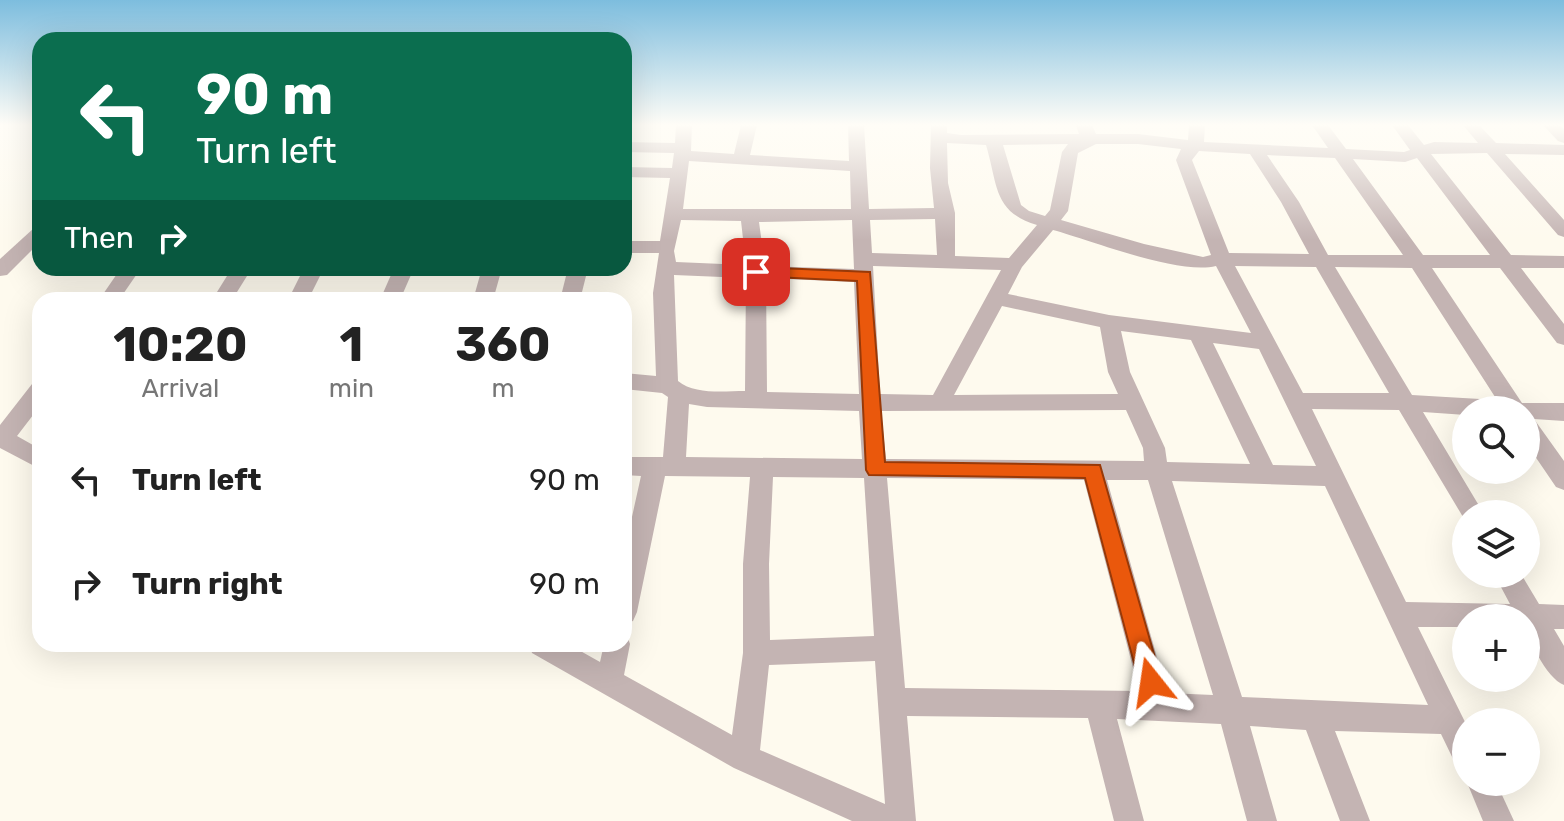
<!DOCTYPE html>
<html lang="en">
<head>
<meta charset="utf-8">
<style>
  body { margin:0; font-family:Rubik,sans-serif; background:#f6f6f6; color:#222; height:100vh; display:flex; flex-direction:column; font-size:30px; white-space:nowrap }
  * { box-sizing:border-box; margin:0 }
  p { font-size:26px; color:#767676 }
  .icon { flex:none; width:44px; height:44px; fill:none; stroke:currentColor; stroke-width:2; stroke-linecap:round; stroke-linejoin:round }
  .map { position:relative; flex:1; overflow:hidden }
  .details { position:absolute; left:32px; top:292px; width:600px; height:360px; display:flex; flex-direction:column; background:#fff; border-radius:24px; box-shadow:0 8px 32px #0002 }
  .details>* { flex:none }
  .banner { position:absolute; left:32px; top:32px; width:600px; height:244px; border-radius:24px; box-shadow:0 8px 32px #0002; background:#0b6e4f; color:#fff; overflow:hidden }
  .controls { position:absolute; left:1452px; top:396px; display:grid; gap:16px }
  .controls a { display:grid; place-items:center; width:88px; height:88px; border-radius:50%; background:#fff; box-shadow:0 8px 32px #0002; font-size:40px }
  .pin { position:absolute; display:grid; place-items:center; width:68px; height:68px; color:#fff; margin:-34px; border-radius:16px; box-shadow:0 4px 12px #0006 }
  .me { position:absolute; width:88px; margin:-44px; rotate:345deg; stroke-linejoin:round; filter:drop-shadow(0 0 6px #0008) }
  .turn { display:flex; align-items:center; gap:28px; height:168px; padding:0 32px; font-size:36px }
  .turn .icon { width:104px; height:104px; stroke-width:2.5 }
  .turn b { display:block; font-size:56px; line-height:68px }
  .then { display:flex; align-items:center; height:76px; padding:0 32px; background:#0003; gap:16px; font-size:30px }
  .eta { display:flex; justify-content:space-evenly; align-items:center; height:136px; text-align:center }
  .eta b { font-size:48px; font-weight:700; line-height:56px }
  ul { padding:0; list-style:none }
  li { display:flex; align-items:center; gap:24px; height:104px; padding:0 32px }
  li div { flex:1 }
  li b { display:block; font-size:30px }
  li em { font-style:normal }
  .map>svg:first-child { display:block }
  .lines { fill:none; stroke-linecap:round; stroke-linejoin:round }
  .minor { fill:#c4b4b3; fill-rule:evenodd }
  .route { fill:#ea580c; stroke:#983908; stroke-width:2 }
</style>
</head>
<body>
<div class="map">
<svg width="1564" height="821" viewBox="0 0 1564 821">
  <rect width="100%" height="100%" fill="#fefaee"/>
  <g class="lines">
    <g class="minor">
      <path d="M 676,125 L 692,125 L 691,151 L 734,154 L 741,125 L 757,125 L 750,155 L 849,161 L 848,125 L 864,125 L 869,209 L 934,208 L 930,168 L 931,125 L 947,125 L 947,133 L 961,135 L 1079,134 L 1076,125 L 1092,125 L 1096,134 L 1138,134 L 1188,140 L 1189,125 L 1205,125 L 1204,142 L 1328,148 L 1312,125 L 1328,125 L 1346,149 L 1404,152 L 1410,150 L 1392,125 L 1408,125 L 1424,145 L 1434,142 L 1478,143 L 1463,125 L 1479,125 L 1496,143 L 1564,145 L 1564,155 L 1505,154 L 1564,220 L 1564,237 L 1558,235 L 1487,153 L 1431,154 L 1511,255 L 1564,256 L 1564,268 L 1521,268 L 1564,324 L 1564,345 L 1557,343 L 1500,268 L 1432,268 L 1522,403 L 1564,403 L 1564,421 L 1534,419 L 1564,461 L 1564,490 L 1556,487 L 1526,443 L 1526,410 L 1466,410 L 1466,415 L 1423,412 L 1484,514 L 1466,514 L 1466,522 L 1399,410 L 1312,409 L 1406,602 L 1510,604 L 1494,574 L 1521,574 L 1539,604 L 1564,605 L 1564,629 L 1554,629 L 1564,646 L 1564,685 C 1546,678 1526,637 1526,618 L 1466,618 L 1466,627 L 1418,627 L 1466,724 L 1466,770 L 1456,765 L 1441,734 L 1335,731 L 1370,821 L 1340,821 L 1306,730 L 1250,726 L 1277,821 L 1247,821 L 1221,724 L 1117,719 L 1144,821 L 1114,821 L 1088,718 L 907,716 L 916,821 L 852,821 L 734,768 L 532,653 L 529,644 L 568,644 L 600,662 L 604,644 L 624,644 L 624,634 L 627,635 L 630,644 L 624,675 L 732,735 L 743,653 L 743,564 L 750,477 L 665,476 L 637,612 L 633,621 L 624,624 L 624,553 L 641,476 L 624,475 L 624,457 L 663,457 L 668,397 L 662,393 L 624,389 L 624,373 L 656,376 L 653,293 L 659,253 L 624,253 L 624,241 L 660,241 L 670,178 L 624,177 L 624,167 L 672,168 L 674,153 L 624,152 L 624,142 L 675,143 ZM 947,143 L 986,145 C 998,185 993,212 1037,225 L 1009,258 L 955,256 L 955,213 L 948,183 ZM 1068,144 L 1062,152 L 1050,210 L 1045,216 L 1029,211 L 1021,205 L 1003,145 ZM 1096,144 L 1138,144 L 1181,149 L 1176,160 L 1211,255 L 1203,257 L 1144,244 L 1061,220 L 1068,211 L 1078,153 ZM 1199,151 L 1250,154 L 1281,202 L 1309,254 L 1229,253 L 1192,160 ZM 1267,155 L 1335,158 L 1403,255 L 1328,255 L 1299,202 ZM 1417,158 L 1490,255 L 1423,255 L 1353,159 L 1405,162 ZM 689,161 L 850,171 L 851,209 L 683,209 ZM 935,219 L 937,255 L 872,253 L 870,220 ZM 681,220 L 741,221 L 746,265 L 676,262 L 674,251 ZM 852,220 L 854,269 L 765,266 L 759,222 ZM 1053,230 C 1093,241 1178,275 1216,266 L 1251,333 L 1109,315 L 1008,294 L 1022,267 ZM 873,266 L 1001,270 L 933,395 L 880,394 ZM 1235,266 L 1316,267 L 1389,393 L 1303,393 ZM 1335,267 L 1412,268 L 1497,400 L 1412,395 ZM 674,275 L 746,278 L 745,391 C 724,391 695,395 678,381 ZM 766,278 L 854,282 L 859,394 L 767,392 ZM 1002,306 L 1100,327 L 1108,372 L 1118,394 L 954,395 ZM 1121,331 L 1191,340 L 1250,464 L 1167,462 L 1165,448 L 1130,372 ZM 1213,343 L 1259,349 L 1316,466 L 1273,465 ZM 689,404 L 707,407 L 859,411 L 862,459 L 686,457 ZM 1126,410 L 1143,448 L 1144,461 L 886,459 L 881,411 ZM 773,477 L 864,478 L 874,636 L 770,640 L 769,564 ZM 887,478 L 1084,480 L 1139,691 L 905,688 ZM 1107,480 L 1148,480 L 1213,695 L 1167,693 ZM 1172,481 L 1325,486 L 1428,705 L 1242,697 ZM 875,661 L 885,804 L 760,750 L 769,665 Z"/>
      <path d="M 1543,125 L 1560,125 L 1564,129 L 1564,143 L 1558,141 Z"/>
      <path d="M 40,226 L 40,242 L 7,275 L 0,276 L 0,259 L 34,228 Z"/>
      <path d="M 121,268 L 141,268 L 119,300 L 99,300 Z"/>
      <path d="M 232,268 L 252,268 L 232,300 L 212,300 Z"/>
      <path d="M 304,268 L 324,268 L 308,300 L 288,300 Z"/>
      <path d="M 394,268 L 414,268 L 400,300 L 380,300 Z"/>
      <path d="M 482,268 L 502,268 L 493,300 L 473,300 Z"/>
      <path d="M 568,268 L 588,268 L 580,300 L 560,300 Z"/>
      <path d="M 40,382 L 40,406 L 17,436 L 40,449 L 40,469 L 0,448 L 0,425 L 32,384 Z"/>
      <path d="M 1466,780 L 1496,782 L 1514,821 L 1483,821 Z"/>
    </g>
  </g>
  <linearGradient id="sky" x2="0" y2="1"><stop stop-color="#7dbdde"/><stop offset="0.52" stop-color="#fffdf7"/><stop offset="1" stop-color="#fffdf7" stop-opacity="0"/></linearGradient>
  <rect width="1564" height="240" fill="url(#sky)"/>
  <path class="route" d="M 756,267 L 870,272 L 885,462 L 1100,465 L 1162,682 L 1159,690 L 1151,693 L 1143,690 L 1139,682 L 1085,478 L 869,475 L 866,470 L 857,281 L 750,276 L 748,272 Z"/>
</svg>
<div class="controls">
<a><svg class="icon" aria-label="search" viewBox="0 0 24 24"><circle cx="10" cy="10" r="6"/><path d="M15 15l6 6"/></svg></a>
<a><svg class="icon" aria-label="layers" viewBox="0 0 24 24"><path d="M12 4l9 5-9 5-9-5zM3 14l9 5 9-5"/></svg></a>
<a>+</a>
<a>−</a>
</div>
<div class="pin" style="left:756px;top:272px;background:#d93025"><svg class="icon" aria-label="arrive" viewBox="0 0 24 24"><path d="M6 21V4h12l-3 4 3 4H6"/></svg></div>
<svg class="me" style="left:1151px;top:682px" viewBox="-20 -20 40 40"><path d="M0-17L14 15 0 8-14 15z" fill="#ea580c" stroke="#fff" stroke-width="4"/></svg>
<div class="banner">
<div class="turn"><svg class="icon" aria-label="left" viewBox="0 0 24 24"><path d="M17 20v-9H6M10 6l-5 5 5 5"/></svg><div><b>90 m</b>Turn left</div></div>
<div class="then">Then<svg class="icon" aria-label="right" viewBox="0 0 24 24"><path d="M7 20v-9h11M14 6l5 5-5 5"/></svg></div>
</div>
<section class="details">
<div class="eta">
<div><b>10:20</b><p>Arrival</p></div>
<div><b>1</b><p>min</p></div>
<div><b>360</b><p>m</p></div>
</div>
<ul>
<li><svg class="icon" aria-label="left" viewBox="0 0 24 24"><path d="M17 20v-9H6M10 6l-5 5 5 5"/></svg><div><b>Turn left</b></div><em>90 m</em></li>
<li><svg class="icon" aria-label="right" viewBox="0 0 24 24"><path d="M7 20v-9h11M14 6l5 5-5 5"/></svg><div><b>Turn right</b></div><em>90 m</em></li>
</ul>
</section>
</div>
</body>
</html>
